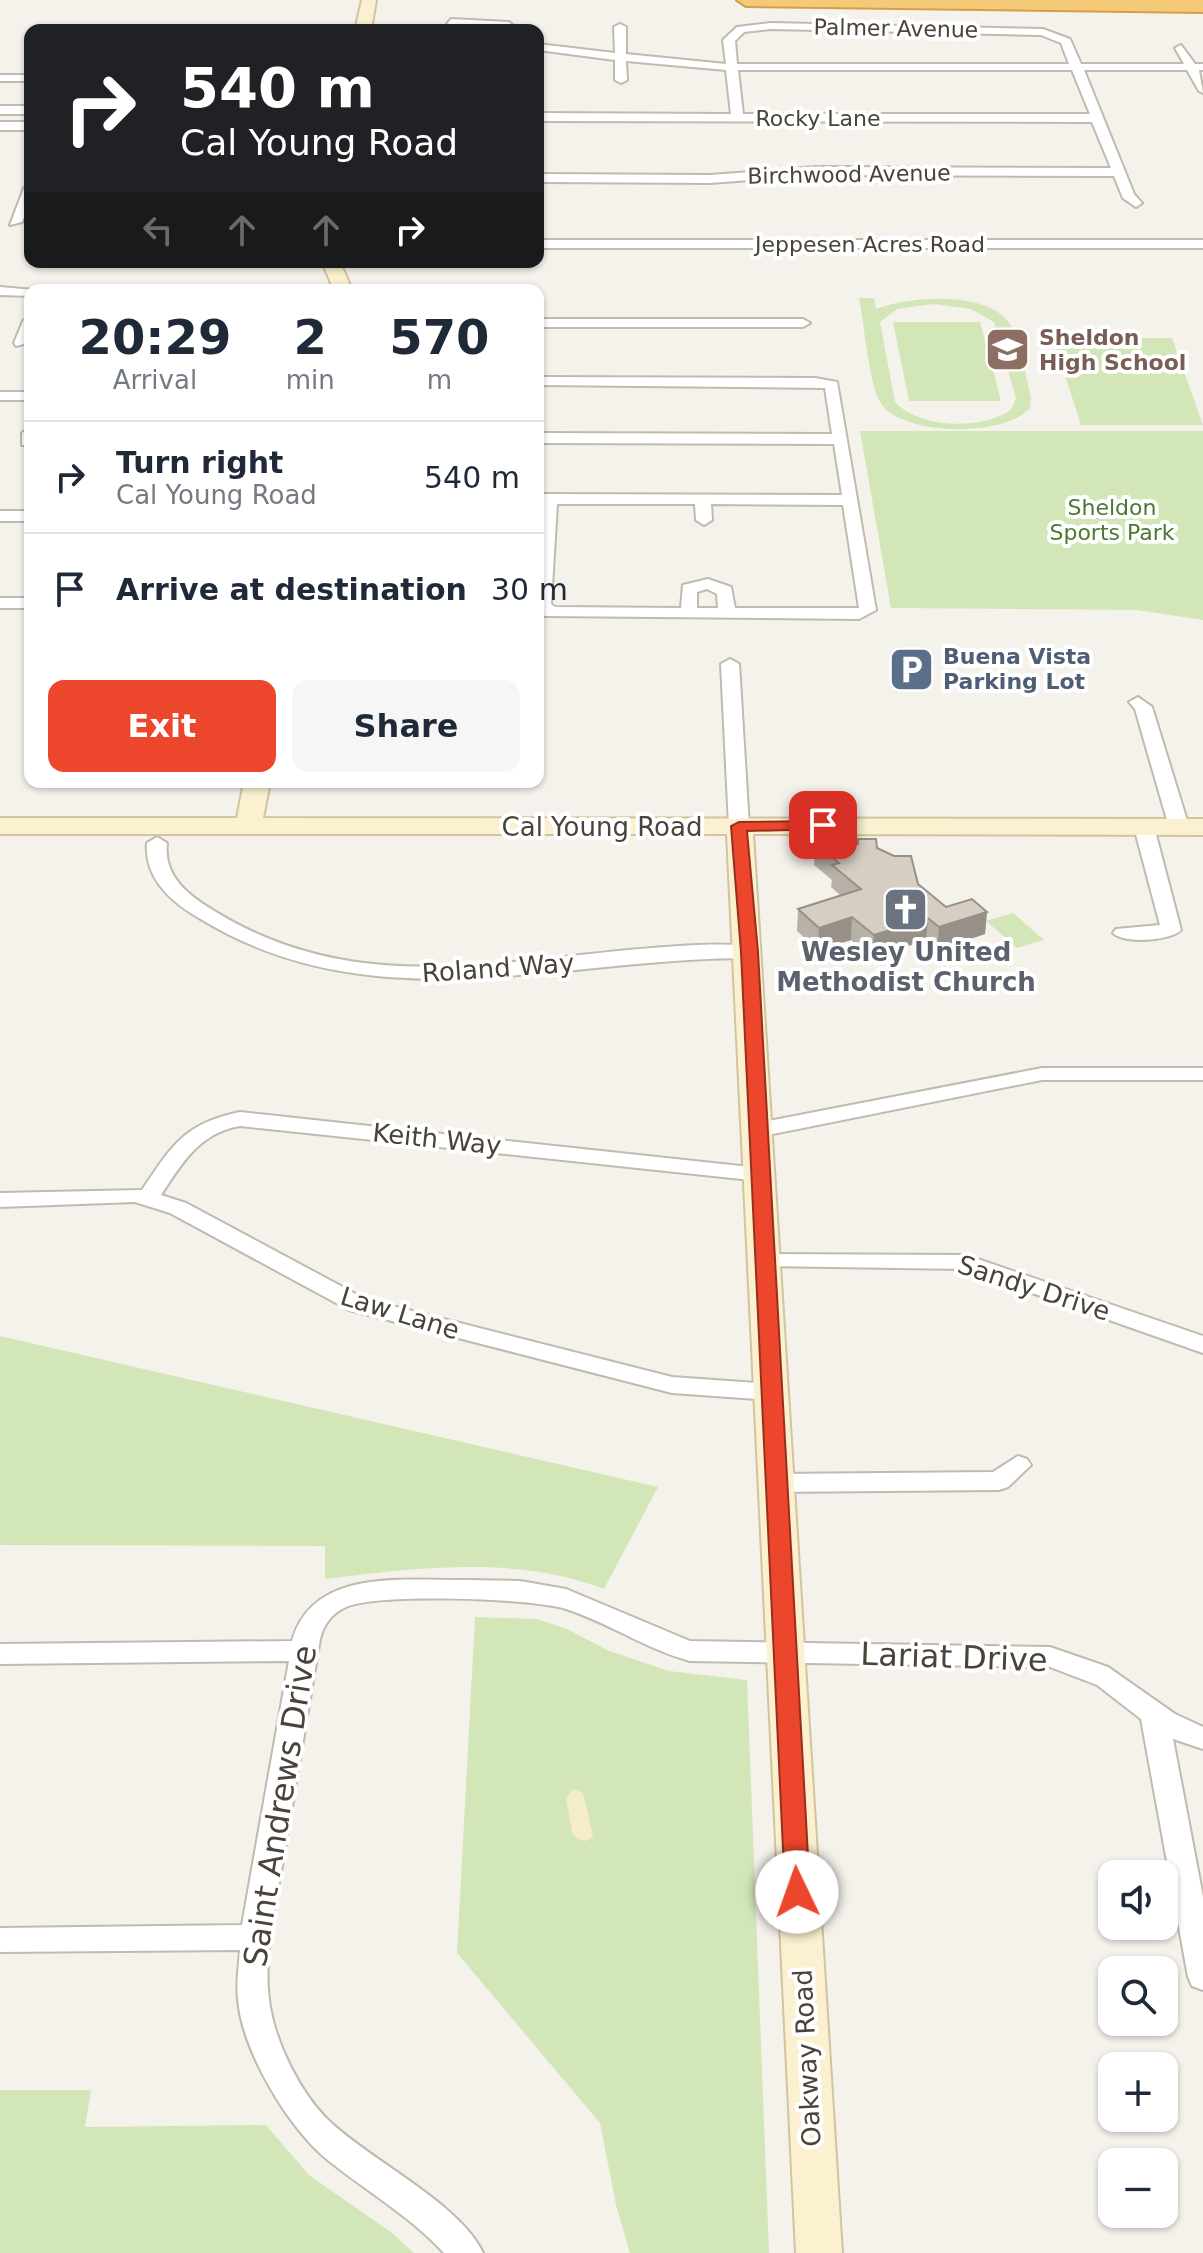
<!DOCTYPE html>
<html lang="en">
<head>
<meta charset="utf-8">
<style>
  body { margin:0; font-family:"DejaVu Sans",sans-serif; background:#f6f6f7; color:#1f2937; height:100vh; display:flex; flex-direction:column; font-size:30px; white-space:nowrap }
  * { box-sizing:border-box; margin:0 }
  p { font-size:26px; color:#747a83 }
  .icon { flex:none; width:44px; height:44px; fill:none; stroke:currentColor; stroke-width:2; stroke-linecap:round; stroke-linejoin:round }
  .map { position:relative; flex:1; overflow:hidden }
  .panel { position:absolute; left:24px; top:284px; width:520px; height:504px; display:flex; flex-direction:column; background:#fff; border-radius:16px; box-shadow:0 2px 6px #0004 }
  .panel>* { flex:none }
  .top-card { position:absolute; left:24px; top:24px; width:520px; height:244px; border-radius:16px; box-shadow:0 2px 6px #0004; background:#202124; color:#fff; overflow:hidden }
  .tools { position:absolute; left:1098px; top:1860px; display:grid; gap:16px }
  .tools a { display:grid; place-items:center; width:80px; height:80px; border-radius:16px; background:#fff; box-shadow:0 2px 6px #0004; font-size:40px }
  .pin { position:absolute; display:grid; place-items:center; width:68px; height:68px; color:#fff; margin:-34px; border-radius:16px; box-shadow:0 4px 12px #0006 }
  .me { position:absolute; width:88px; margin:-44px; rotate:357deg; stroke-linejoin:round; filter:drop-shadow(0 0 6px #0008) }
  .turn { display:flex; align-items:center; gap:28px; height:168px; padding:0 24px; font-size:36px }
  .turn .icon { width:104px; height:104px; stroke-width:2.5 }
  .turn b { display:block; font-size:56px; line-height:68px }
  .lanes { display:flex; align-items:center; height:76px; padding:0 24px; background:#0003; justify-content:center; gap:40px; direction:ltr }
  .lanes .off { opacity:.35 }
  .eta { display:flex; justify-content:space-evenly; align-items:center; height:136px; text-align:center }
  .eta b { font-size:48px; font-weight:800; line-height:56px }
  .primary-button { display:flex; gap:16px; margin-top:auto; padding:16px 24px }
  .primary-button a { flex:1; height:92px; border-radius:16px; background:#ec472c; color:#fff; font-size:32px; font-weight:800; line-height:92px; text-align:center }
  .primary-button a+a { background:#f6f6f7; color:#1f2937 }
  ul { padding:0; list-style:none }
  li { display:flex; align-items:center; gap:24px; height:112px; padding:0 24px; border-top:2px solid #e0e1e3 }
  li div { flex:1 }
  li b { display:block; font-size:30px }
  li em { font-style:normal }
  .map>svg:first-child { display:block }
  .green { fill:#d2e6b8; fill-rule:evenodd }
  .sand { fill:#f5eccc }
  .lines { fill:none; stroke-linecap:round; stroke-linejoin:round }
  .street-casing { stroke:#c0baaf; stroke-width:4 }
  .secondary-casing { stroke:#d1c49f; stroke-width:4 }
  .highway-casing { stroke:#d49f47; stroke-width:4 }
  .street { fill:#fff; fill-rule:evenodd }
  .secondary { fill:#fbf0d0; fill-rule:evenodd }
  .highway { fill:#f4ca78; fill-rule:evenodd }
  .wall { fill:#b8b1a7 }
  .shaded-wall { fill:#969088 }
  .building { fill:#d6cec2; stroke:#969088; stroke-width:2 }
  .route { fill:#ec472c; stroke:#992e1d; stroke-width:2 }
  .labels { text-anchor:middle; stroke-width:8; stroke-linejoin:round; paint-order:stroke }
  .far-street-label { font-size:22px; fill:#49433a; stroke:#fff }
  .far-education-label { font-size:22px; font-weight:bold; fill:#785e54; stroke:#fff; text-anchor:start }
  .far-park-label { font-size:22px; fill:#4c7830; stroke:#fff }
  .far-service-label { font-size:22px; font-weight:bold; fill:#4e5e75; stroke:#fff; text-anchor:start }
  .street-label { font-size:26px; fill:#49433a; stroke:#fff }
  .worship-label { font-size:26px; font-weight:bold; fill:#5b616d; stroke:#fff }
  .near-street-label { font-size:32px; fill:#49433a; stroke:#fff }
</style>
</head>
<body>
<div class="map">
<svg width="1203" height="2253" viewBox="0 0 1203 2253">
  <rect width="100%" height="100%" fill="#f5f2ec"/>
  <g class="green">
    <path d="M 859,298 L 874,298 L 876,309 C 907,296 983,291 1007,320 C 1019,335 1026,378 1031,397 L 1030,408 C 1006,437 900,437 880,402 C 869,383 864,323 859,298 ZM 933,304 L 971,309 L 994,322 L 1016,398 L 1011,410 C 982,430 920,429 895,402 L 880,322 L 897,309 Z"/>
    <path d="M 893,322 L 980,322 L 1001,401 L 909,401 Z"/>
    <path d="M 1053,338 L 1172,338 L 1203,425 L 1081,425 Z"/>
    <path d="M 860,431 L 1203,431 L 1203,620 L 1137,610 L 891,608 Z"/>
    <path d="M 1013,913 L 1044,940 L 1017,948 L 986,921 Z"/>
    <path d="M 0,1336 L 658,1487 L 604,1589 C 517,1555 415,1568 325,1579 L 325,1546 L 0,1545 Z"/>
    <path d="M 475,1617 L 537,1619 L 567,1629 L 607,1650 L 669,1671 L 747,1680 L 769,2253 L 630,2253 L 616,2205 L 600,2123 L 457,1953 Z"/>
    <path d="M 0,2090 L 91,2090 L 85,2127 L 266,2125 L 309,2175 L 392,2233 L 414,2253 L 0,2253 Z"/>
  </g>
  <path class="sand" d="M 573,1789 L 583,1793 L 593,1836 L 586,1841 L 577,1839 L 572,1832 L 566,1798 Z"/>
  <g class="lines">
    <defs>
      <g id="street">
        <path d="M 451,19 L 509,22 L 518,30 L 447,24 Z"/>
        <path d="M 771,23 L 1043,29 L 1070,39 L 1081,64 L 1184,64 L 1175,48 L 1181,45 L 1195,64 L 1203,64 L 1203,70 L 1199,70 L 1203,93 L 1199,91 L 1187,70 L 1084,70 L 1134,194 L 1142,203 L 1136,207 L 1123,198 L 1114,176 L 815,175 L 710,183 L 538,182 L 538,174 L 710,175 L 815,167 L 1111,168 L 1092,122 L 538,121 L 538,113 L 731,114 L 726,70 L 626,61 L 627,80 L 621,83 L 615,80 L 615,60 L 538,50 L 538,44 L 615,53 L 614,27 L 620,24 L 626,27 L 626,54 L 726,64 L 723,40 L 737,27 ZM 771,29 L 1041,35 L 1061,43 L 1069,64 L 737,64 L 735,41 L 744,32 ZM 738,70 L 1072,70 L 1090,114 L 743,114 Z"/>
        <rect x="0" y="75" width="30" height="6"/>
        <rect x="0" y="106" width="30" height="8"/>
        <rect x="0" y="122" width="30" height="8"/>
        <path d="M 30,184 L 30,203 L 22,222 L 10,225 L 24,188 Z"/>
        <rect x="538" y="240" width="665" height="8"/>
        <path d="M 0,287 L 35,290 L 30,290 L 30,296 L 0,295 Z"/>
        <path d="M 30,317 L 28,343 L 16,346 L 14,343 L 23,321 Z"/>
        <path d="M 538,319 L 803,319 L 810,323 L 803,327 L 538,327 Z"/>
        <path d="M 538,377 L 815,378 L 837,382 L 876,610 L 859,619 L 545,616 L 538,609 L 541,504 L 538,494 L 842,495 L 834,444 L 538,443 L 538,433 L 832,434 L 825,388 L 538,385 ZM 557,504 L 695,504 L 696,520 L 704,525 L 712,520 L 711,504 L 843,505 L 859,608 L 735,608 L 731,587 L 708,579 L 683,585 L 681,608 L 555,607 L 551,604 ZM 707,589 L 717,594 L 718,608 L 697,608 L 697,592 Z"/>
        <rect x="0" y="392" width="30" height="8"/>
        <path d="M 30,428 L 30,446 L 22,445 L 22,433 Z"/>
        <rect x="0" y="511" width="30" height="10"/>
        <rect x="0" y="598" width="30" height="10"/>
        <path d="M 730,659 L 739,664 L 749,826 L 739,832 L 729,826 L 721,664 Z"/>
        <path d="M 1138,697 L 1152,707 L 1189,827 L 1186,831 L 1179,833 L 1169,827 L 1135,709 L 1129,702 Z"/>
        <path d="M 1144,821 L 1154,827 L 1181,930 C 1171,941 1123,944 1113,933 L 1116,929 L 1160,925 L 1134,827 Z"/>
        <path d="M 157,837 L 167,843 C 163,877 189,896 216,912 C 360,1000 507,958 665,947 C 683,946 749,940 759,952 L 749,958 C 560,958 372,1025 199,918 C 171,902 144,878 147,843 Z"/>
        <path d="M 1042,1068 L 1203,1068 L 1203,1080 L 1042,1080 L 758,1137 L 747,1130 L 758,1123 Z"/>
        <path d="M 240,1112 L 768,1169 L 771,1174 L 768,1179 L 760,1181 L 240,1126 C 199,1133 182,1163 161,1195 L 186,1203 L 365,1299 L 672,1377 L 770,1384 L 779,1386 L 782,1392 L 779,1398 L 770,1400 L 672,1393 L 349,1310 L 170,1213 L 135,1202 L 0,1207 L 0,1193 L 142,1190 C 172,1145 185,1123 240,1112 Z"/>
        <path d="M 764,1254 L 966,1255 L 1203,1336 L 1203,1353 L 964,1269 L 756,1266 L 752,1261 L 756,1256 Z"/>
        <path d="M 1018,1456 L 1027,1459 L 1031,1465 L 1008,1487 L 999,1490 L 774,1492 L 765,1489 L 761,1483 L 765,1477 L 774,1474 L 993,1472 Z"/>
        <path d="M 469,1580 L 520,1581 L 566,1589 L 690,1641 L 1050,1647 L 1108,1667 L 1175,1714 L 1203,1727 L 1203,1749 L 1173,1739 L 1203,1897 L 1203,1990 L 1192,1986 L 1188,1977 L 1141,1719 L 1097,1685 L 1050,1667 L 690,1661 C 646,1649 609,1623 566,1609 C 531,1598 376,1593 346,1607 C 331,1614 324,1624 320,1639 C 308,1711 296,1783 284,1855 C 276,1902 263,1953 269,2000 C 274,2040 299,2091 327,2119 C 369,2160 460,2203 483,2253 L 444,2253 C 411,2217 368,2192 329,2161 C 289,2129 242,2051 238,1999 C 236,1983 239,1966 240,1950 L 0,1952 L 0,1928 L 242,1925 L 289,1661 L 0,1664 L 0,1644 L 292,1641 C 313,1566 407,1581 469,1580 Z"/>
      </g>
      <g id="secondary">
        <path d="M 362,0 L 376,0 L 371,30 L 355,30 Z"/>
        <path d="M 322,262 L 340,262 L 352,290 L 334,290 Z"/>
        <path d="M 244,782 L 270,782 L 263,818 L 1203,819 L 1203,835 L 753,834 L 842,2253 L 796,2253 L 727,834 L 0,834 L 0,818 L 237,818 Z"/>
      </g>
      <path id="highway" d="M 737,0 L 1203,0 L 1203,12 L 746,6 Z"/>
    </defs>
    <use href="#street" class="street-casing"/>
    <use href="#secondary" class="secondary-casing"/>
    <use href="#highway" class="highway-casing"/>
    <use href="#street" class="street"/>
    <use href="#secondary" class="secondary"/>
    <use href="#highway" class="highway"/>
  </g>
  <path class="wall" d="M 858,839 L 877,848 L 946,907 L 987,912 L 985,934 L 937,950 L 926,940 L 872,958 L 851,940 L 818,950 L 797,931 L 798,909 L 841,896 L 831,887 L 832,880 L 814,865 L 816,843 L 858,844 Z"/>
  <g class="shaded-wall">
    <path d="M 987,912 L 985,934 L 937,950 L 939,927 Z"/>
    <path d="M 852,917 L 851,940 L 818,950 L 819,928 Z"/>
    <path d="M 928,918 L 926,940 L 872,958 L 874,935 Z"/>
  </g>
  <path class="building" d="M 858,839 L 876,839 L 877,848 L 894,856 L 911,856 L 918,884 L 946,907 L 972,899 L 987,912 L 939,927 L 928,918 L 874,935 L 852,917 L 819,928 L 798,909 L 861,889 L 832,865 L 839,863 L 816,843 L 858,844 Z"/>
  <path class="route" d="M 823,821 L 831,825 L 828,829 L 747,831 L 758,952 L 810,1892 L 806,1899 L 797,1902 L 789,1899 L 785,1892 L 741,952 L 731,826 L 739,822 Z"/>
  <defs>
    <symbol id="school-square" viewBox="-11 -11 22 22"><rect x="-9" y="-9" width="18" height="18" rx="4" fill="#8d6e63" stroke="#fff"/><path d="M0-5L7-2L0 1L-7-2ZM-4 1L0 2.5L4 1V4Q0 6-4 4Z" fill="#fff"/></symbol>
    <symbol id="parking-square" viewBox="-11 -11 22 22"><rect x="-9" y="-9" width="18" height="18" rx="4" fill="#5c6f8a" stroke="#fff"/><path d="M-3.5-5.5H1a3.5 3.5 0 0 1 0 7H-1V5.5H-3.5ZM-1-3.4V-.6H.8a1.4 1.4 0 0 0 0-2.8Z" fill="#fff"/></symbol>
    <symbol id="church-square" viewBox="-11 -11 22 22"><rect x="-9" y="-9" width="18" height="18" rx="4" fill="#6b7280" stroke="#fff"/><path d="M-1.2-6h2.4v3.5h3.3v2.4h-3.3V6h-2.4V-.1h-3.3v-2.4h3.3Z" fill="#fff"/></symbol>
  </defs>
  <g fill-rule="evenodd">
    <use href="#school-square" x="982" y="324" width="51" height="51"/>
    <use href="#parking-square" x="886" y="644" width="51" height="51"/>
    <use href="#church-square" x="880" y="884" width="51" height="51"/>
  </g>
  <g class="labels">
    <g class="far-street-label">
      <text transform="translate(896 28) rotate(1)" y="8">Palmer Avenue</text>
      <text x="818" y="126">Rocky Lane</text>
      <text transform="translate(849 174) rotate(-1)" y="8">Birchwood Avenue</text>
      <text x="870" y="252">Jeppesen Acres Road</text>
    </g>
    <g class="far-education-label">
      <text x="1039" y="345">Sheldon<tspan x="1039" dy="25">High School</tspan></text>
    </g>
    <g class="far-park-label">
      <text x="1112" y="515">Sheldon<tspan x="1112" dy="25">Sports Park</tspan></text>
    </g>
    <g class="far-service-label">
      <text x="943" y="664">Buena Vista<tspan x="943" dy="25">Parking Lot</tspan></text>
    </g>
    <g class="street-label">
      <text x="602" y="836">Cal Young Road</text>
      <text transform="translate(498 968) rotate(-4)" y="9">Roland Way</text>
      <text transform="translate(437 1139) rotate(6)" y="9">Keith Way</text>
      <text transform="translate(1034 1288) rotate(18)" y="9">Sandy Drive</text>
      <text transform="translate(400 1313) rotate(17)" y="9">Law Lane</text>
      <text transform="translate(807 2058) rotate(-93)" y="9">Oakway Road</text>
    </g>
    <g class="worship-label">
      <text x="906" y="961">Wesley United<tspan x="906" dy="30">Methodist Church</tspan></text>
    </g>
    <g class="near-street-label">
      <text transform="translate(954 1657) rotate(2)" y="11">Lariat Drive</text>
      <text transform="translate(280 1806) rotate(-81)" y="11">Saint Andrews Drive</text>
    </g>
  </g>
</svg>
<div class="tools">
<a><svg class="icon" aria-label="sound" viewBox="0 0 24 24"><path d="M4 9h4l5-4v14l-5-4H4zM17 9q2 3 0 6"/></svg></a>
<a><svg class="icon" aria-label="search" viewBox="0 0 24 24"><circle cx="10" cy="10" r="6"/><path d="M15 15l6 6"/></svg></a>
<a>+</a>
<a>−</a>
</div>
<div class="pin" style="left:823px;top:825px;background:#d93025"><svg class="icon" aria-label="arrive" viewBox="0 0 24 24"><path d="M6 21V4h12l-3 4 3 4H6"/></svg></div>
<svg class="me" style="left:797px;top:1892px" viewBox="-20 -20 40 40"><circle r="19" fill="#fff"/><path d="M0-13L10 11 0 6-10 11z" fill="#ec472c"/></svg>
<div class="top-card">
<div class="turn"><svg class="icon" aria-label="right" viewBox="0 0 24 24"><path d="M7 20v-9h11M14 6l5 5-5 5"/></svg><div><b>540 m</b>Cal Young Road</div></div>
<div class="lanes"><svg class="icon off" aria-label="left" viewBox="0 0 24 24"><path d="M17 20v-9H6M10 6l-5 5 5 5"/></svg><svg class="icon off" aria-label="ahead" viewBox="0 0 24 24"><path d="M12 20V5M6 11l6-6 6 6"/></svg><svg class="icon off" aria-label="ahead" viewBox="0 0 24 24"><path d="M12 20V5M6 11l6-6 6 6"/></svg><svg class="icon" aria-label="right" viewBox="0 0 24 24"><path d="M7 20v-9h11M14 6l5 5-5 5"/></svg></div>
</div>
<section class="panel">
<div class="eta">
<div><b>20:29</b><p>Arrival</p></div>
<div><b>2</b><p>min</p></div>
<div><b>570</b><p>m</p></div>
</div>
<ul>
<li><svg class="icon" aria-label="right" viewBox="0 0 24 24"><path d="M7 20v-9h11M14 6l5 5-5 5"/></svg><div><b>Turn right</b><p>Cal Young Road</p></div><em>540 m</em></li>
<li><svg class="icon" aria-label="arrive" viewBox="0 0 24 24"><path d="M6 21V4h12l-3 4 3 4H6"/></svg><div><b>Arrive at destination</b></div><em>30 m</em></li>
</ul>
<div class="primary-button"><a>Exit</a><a>Share</a></div>
</section>
</div>
</body>
</html>
